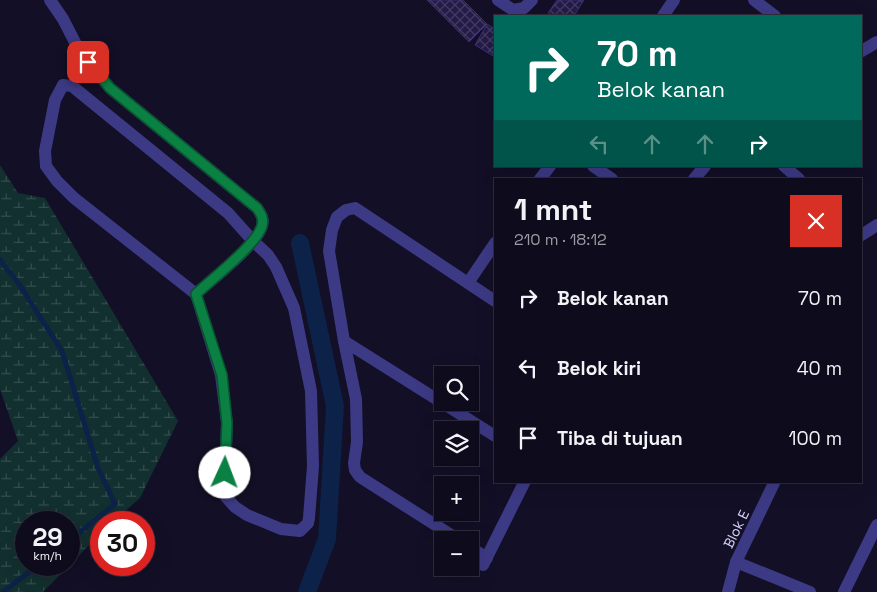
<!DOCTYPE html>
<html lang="id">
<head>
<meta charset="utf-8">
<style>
  body { margin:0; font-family:"Space Grotesk",sans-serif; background:#171425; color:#f1f3f6; height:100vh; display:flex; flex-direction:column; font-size:19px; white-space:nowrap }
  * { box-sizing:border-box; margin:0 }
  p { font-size:16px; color:#9b9ba3 }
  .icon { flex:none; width:28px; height:28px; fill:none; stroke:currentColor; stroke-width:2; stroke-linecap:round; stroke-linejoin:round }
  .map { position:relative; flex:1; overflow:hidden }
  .sheet { position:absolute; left:494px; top:178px; width:368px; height:305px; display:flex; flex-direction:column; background:#0e0b1c; border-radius:0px; box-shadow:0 5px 20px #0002,0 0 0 1px #2e2b3b }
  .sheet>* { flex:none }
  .banner { position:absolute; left:494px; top:15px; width:368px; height:152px; border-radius:0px; box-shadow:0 5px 20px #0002,0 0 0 1px #2e2b3b; background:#00695c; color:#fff; overflow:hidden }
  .tools { position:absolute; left:434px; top:366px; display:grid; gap:10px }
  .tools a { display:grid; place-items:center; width:45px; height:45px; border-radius:0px; background:#0e0b1c; box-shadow:0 5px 20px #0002,0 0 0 1px #2e2b3b; font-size:25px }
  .speed { position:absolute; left:15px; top:511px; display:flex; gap:10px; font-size:25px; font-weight:700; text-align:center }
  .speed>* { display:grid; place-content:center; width:65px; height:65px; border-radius:50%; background:#0e0b1c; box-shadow:0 5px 20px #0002,0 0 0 1px #2e2b3b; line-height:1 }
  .speed small { font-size:12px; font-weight:400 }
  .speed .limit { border:8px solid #d22; background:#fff; color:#111 }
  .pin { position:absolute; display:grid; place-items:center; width:42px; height:42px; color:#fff; margin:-21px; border-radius:10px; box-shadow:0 2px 8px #0006 }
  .me { position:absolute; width:55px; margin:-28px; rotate:2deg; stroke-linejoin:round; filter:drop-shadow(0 0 4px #0008) }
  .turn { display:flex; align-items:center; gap:18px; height:105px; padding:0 20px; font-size:22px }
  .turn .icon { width:65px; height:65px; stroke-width:2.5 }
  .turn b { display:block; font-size:35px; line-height:42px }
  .lanes { display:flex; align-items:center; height:48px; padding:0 20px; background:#0003; justify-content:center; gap:25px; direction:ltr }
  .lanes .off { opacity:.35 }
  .round { display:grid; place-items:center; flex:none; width:52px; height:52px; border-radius:0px; background:#171425 }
  .headline { display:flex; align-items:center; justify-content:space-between; height:85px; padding:0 20px }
  h1 { font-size:30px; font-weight:700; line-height:38px }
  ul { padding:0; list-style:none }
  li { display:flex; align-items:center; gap:15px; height:70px; padding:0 20px }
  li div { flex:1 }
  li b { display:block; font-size:19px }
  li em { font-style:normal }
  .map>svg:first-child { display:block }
  .wetland { fill:url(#wetland-marsh); fill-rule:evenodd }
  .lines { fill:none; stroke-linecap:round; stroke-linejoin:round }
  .stream { stroke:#0c2248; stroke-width:5 }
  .canal { stroke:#0c2248; stroke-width:18 }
  .building { fill:url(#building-cross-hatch); stroke:#3b2d73 }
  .minor { stroke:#3d3a85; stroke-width:12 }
  .route-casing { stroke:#07532c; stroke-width:12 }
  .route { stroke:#0b8043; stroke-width:9 }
  .labels { text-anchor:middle; stroke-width:4; stroke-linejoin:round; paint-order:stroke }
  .street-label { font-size:14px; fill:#d9d4ff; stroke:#130f26 }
</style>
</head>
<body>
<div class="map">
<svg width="877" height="592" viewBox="0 0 877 592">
  <defs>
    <pattern id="wetland-marsh" width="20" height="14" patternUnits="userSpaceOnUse" patternTransform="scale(1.25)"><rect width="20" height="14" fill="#12302f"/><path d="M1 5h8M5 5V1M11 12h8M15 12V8" fill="none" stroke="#344d4e"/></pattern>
    <pattern id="building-cross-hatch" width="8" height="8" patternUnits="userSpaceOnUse" patternTransform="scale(1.25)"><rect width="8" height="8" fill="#241b47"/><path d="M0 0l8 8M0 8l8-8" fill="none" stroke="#433b63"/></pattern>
  </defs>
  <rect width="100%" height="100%" fill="#130f26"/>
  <path class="wetland" d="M 0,165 L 18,193 L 45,198 L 178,421 L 140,498 L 113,522 L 101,522 L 101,533 L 43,592 L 0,592 L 0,459 L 18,441 L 0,389 ZM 26,522 L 69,522 L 69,565 L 26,565 Z"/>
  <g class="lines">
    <g class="stream">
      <path d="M 0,260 L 19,284 L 62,351 L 98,468 L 115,504 L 69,541"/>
      <path d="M 3,592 L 38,565"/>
    </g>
    <path class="canal" d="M 300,243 L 335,406 L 327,539 L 307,592"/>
  </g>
  <g class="building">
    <path d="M 427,0 L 463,0 L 487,24 L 469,42 Z"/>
    <path d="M 557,0 L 584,0 L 574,16 L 553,16 L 548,13 Z"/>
    <path d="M 487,24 L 495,29 L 495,57 L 475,45 Z"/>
  </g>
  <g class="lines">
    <g class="minor">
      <path d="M 50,0 L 63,19 L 81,54 L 110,88 L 257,208 C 261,214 264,218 262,226 C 257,245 211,280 196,294"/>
      <path d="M 498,0 L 513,10 L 524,8 L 532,0"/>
      <path d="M 754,0 L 775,16"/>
      <path d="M 663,16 L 674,0"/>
      <path d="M 860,52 L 877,42"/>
      <path d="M 63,85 L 72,86 L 228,213 L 253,241 L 268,255 L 276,267 L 294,308 L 311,391 L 313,466 L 309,518 L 308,523 L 300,531 L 281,529 L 247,515 L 235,507 L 226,497 L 225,473 L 227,423 L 221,375 L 196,294 L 74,198 L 57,181 L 46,166 L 45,151 L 55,100 Z"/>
      <path d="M 593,166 L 612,179"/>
      <path d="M 784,166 L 799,179"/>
      <path d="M 540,179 L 550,166"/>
      <path d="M 694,179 L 705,166"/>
      <path d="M 860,236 L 877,225"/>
      <path d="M 468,283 L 495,243"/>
      <path d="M 344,341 L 495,436"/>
      <path d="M 459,540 L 360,477 L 355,470 L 354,463 L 357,442 L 356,399 L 344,341 L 329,251 L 332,230 L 337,217 L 346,210 L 355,208 L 495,301"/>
      <path d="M 470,547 L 487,558"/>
      <path d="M 736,562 L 810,592"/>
      <path d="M 483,565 L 525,481"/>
      <path d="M 728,592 L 736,562 L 775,481"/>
      <path d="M 844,592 L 877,525"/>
    </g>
  </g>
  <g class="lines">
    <defs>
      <path id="route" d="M 88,62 L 110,88 L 257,208 C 261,214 264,218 262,226 C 257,244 211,280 196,294 L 222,375 L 227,423 L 225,473"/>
    </defs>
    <use href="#route" class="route-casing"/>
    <use href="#route" class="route"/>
  </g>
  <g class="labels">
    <g class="street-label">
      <text transform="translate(736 529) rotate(-64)" y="5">Blok E</text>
    </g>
  </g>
</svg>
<div class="tools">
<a><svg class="icon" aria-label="search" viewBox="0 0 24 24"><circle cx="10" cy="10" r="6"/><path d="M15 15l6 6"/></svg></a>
<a><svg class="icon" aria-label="layers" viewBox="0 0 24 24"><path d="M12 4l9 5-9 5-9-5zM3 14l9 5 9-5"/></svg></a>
<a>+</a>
<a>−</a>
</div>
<div class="speed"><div>29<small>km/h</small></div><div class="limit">30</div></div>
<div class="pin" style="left:88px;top:62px;background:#d93025"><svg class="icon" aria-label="arrive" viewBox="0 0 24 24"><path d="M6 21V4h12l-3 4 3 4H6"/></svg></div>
<svg class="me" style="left:225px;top:473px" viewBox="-20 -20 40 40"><circle r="19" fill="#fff"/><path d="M0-13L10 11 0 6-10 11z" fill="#0b8043"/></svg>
<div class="banner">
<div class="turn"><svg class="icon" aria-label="right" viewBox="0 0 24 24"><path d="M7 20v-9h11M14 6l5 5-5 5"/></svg><div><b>70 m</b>Belok kanan</div></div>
<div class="lanes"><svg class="icon off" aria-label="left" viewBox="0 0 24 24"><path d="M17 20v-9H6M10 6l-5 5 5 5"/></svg><svg class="icon off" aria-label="ahead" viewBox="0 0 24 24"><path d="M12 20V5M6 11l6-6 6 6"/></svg><svg class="icon off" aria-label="ahead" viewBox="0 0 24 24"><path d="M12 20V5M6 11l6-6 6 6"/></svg><svg class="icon" aria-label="right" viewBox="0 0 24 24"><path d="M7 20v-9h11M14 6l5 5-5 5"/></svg></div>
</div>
<section class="sheet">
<div class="headline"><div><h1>1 mnt</h1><p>210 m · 18:12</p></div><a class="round" style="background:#d93025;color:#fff"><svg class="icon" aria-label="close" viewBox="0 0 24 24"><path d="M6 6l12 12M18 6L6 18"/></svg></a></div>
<ul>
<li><svg class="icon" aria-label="right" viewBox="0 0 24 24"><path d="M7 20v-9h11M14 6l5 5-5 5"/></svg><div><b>Belok kanan</b></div><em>70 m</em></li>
<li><svg class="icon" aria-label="left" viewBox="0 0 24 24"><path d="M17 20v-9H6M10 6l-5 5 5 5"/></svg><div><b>Belok kiri</b></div><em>40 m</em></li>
<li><svg class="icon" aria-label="arrive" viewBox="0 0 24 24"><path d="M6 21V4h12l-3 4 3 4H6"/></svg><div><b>Tiba di tujuan</b></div><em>100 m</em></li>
</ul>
</section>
</div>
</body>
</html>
